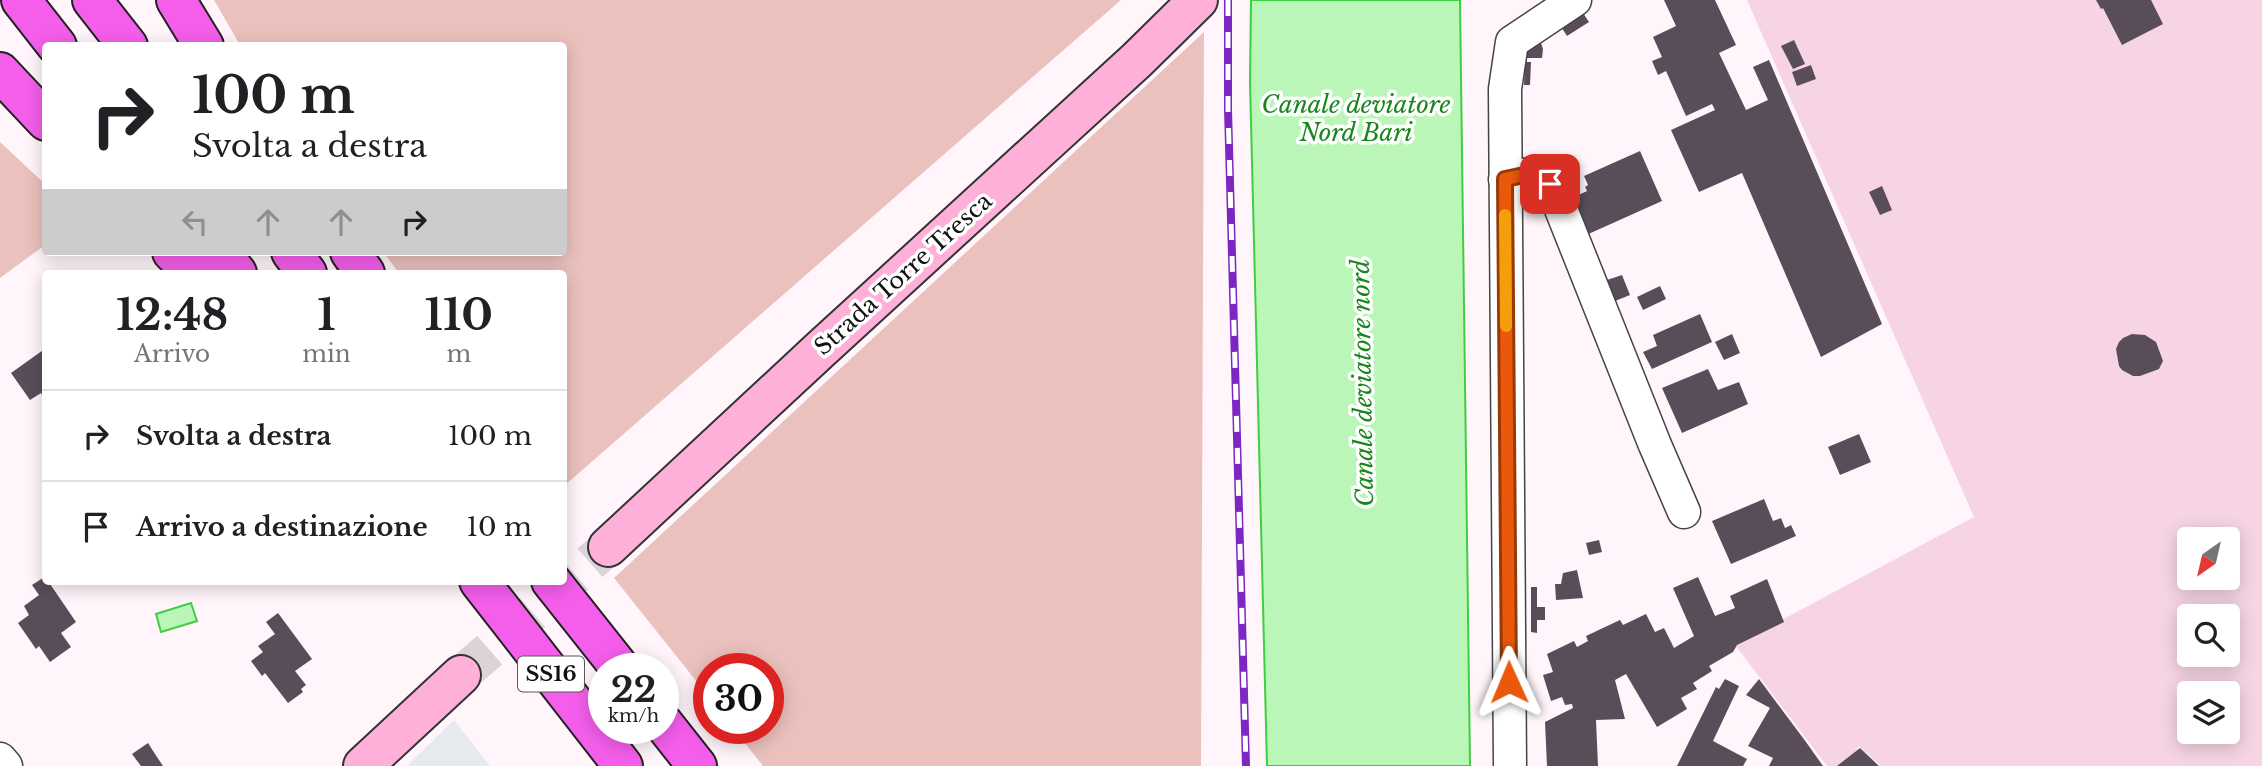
<!DOCTYPE html>
<html lang="it">
<head>
<meta charset="utf-8">
<style>
  body { margin:0; font-family:"Libre Baskerville",serif; background:#f6f6f6; color:#202124; height:100vh; display:flex; flex-direction:column; font-size:26px; white-space:nowrap }
  * { box-sizing:border-box; margin:0 }
  p { font-size:23px; color:#757577 }
  .icon { flex:none; width:38px; height:38px; fill:none; stroke:currentColor; stroke-width:2; stroke-linecap:round; stroke-linejoin:round }
  .map { position:relative; flex:1; overflow:hidden }
  .details { position:absolute; left:42px; top:270px; width:525px; height:315px; display:flex; flex-direction:column; background:#fff; border-radius:7px; box-shadow:0 4px 18px #0003 }
  .details>* { flex:none }
  .top-card { position:absolute; left:42px; top:42px; width:525px; height:214px; border-radius:7px; box-shadow:0 4px 18px #0003; background:#fff; color:#202124; overflow:hidden }
  .needle { width:46px; rotate:214deg }
  .controls { position:absolute; left:2177px; top:527px; display:grid; gap:14px }
  .controls a { display:grid; place-items:center; width:63px; height:63px; border-radius:7px; background:#fff; box-shadow:0 4px 18px #0003; font-size:35px }
  .speed { position:absolute; left:588px; top:653px; display:flex; gap:14px; font-size:35px; font-weight:700; text-align:center }
  .speed>* { display:grid; place-content:center; width:91px; height:91px; border-radius:50%; background:#fff; box-shadow:0 4px 18px #0003; line-height:1 }
  .speed small { font-size:18px; font-weight:400 }
  .speed .limit { border:10px solid #d22; background:#fff; color:#111 }
  .pin { position:absolute; display:grid; place-items:center; width:60px; height:60px; color:#fff; margin:-30px; border-radius:14px; box-shadow:0 4px 10px #0006 }
  .me { position:absolute; width:77px; margin:-38px; rotate:359deg; stroke-linejoin:round; filter:drop-shadow(0 0 5px #0008) }
  .turn { display:flex; align-items:center; gap:24px; height:147px; padding:0 35px; font-size:32px }
  .turn .icon { width:91px; height:91px; stroke-width:2.5 }
  .turn b { display:block; font-size:49px; line-height:60px }
  .lanes { display:flex; align-items:center; height:66px; padding:0 35px; background:#0003; justify-content:center; gap:35px; direction:ltr }
  .lanes .off { opacity:.35 }
  .eta { display:flex; justify-content:space-evenly; align-items:center; height:119px; text-align:center }
  .eta b { font-size:42px; font-weight:800; line-height:49px }
  ul { padding:0; list-style:none }
  li { display:flex; align-items:center; gap:21px; height:91px; padding:0 35px; border-top:2px solid #e0e0e0 }
  li div { flex:1 }
  li b { display:block; font-size:26px }
  li em { font-style:normal }
  .map>svg:first-child { display:block }
  .industrial { fill:#e6eaef }
  .farmland { fill:#f6d4e4; fill-rule:evenodd }
  .green { fill:#ebc1bd }
  .water { fill:#bbf6b9; stroke:#40ce40; stroke-width:2 }
  .building { fill:#594d5a }
  .lines { fill:none; stroke-linecap:round; stroke-linejoin:round }
  .secondary-tunnel { stroke:#dbd3d8; stroke-width:38; stroke-dasharray:38 19; stroke-linecap:butt }
  .street-casing { stroke:#444; stroke-width:35 }
  .secondary-casing { stroke:#333; stroke-width:42 }
  .highway-casing { stroke:#222; stroke-width:42 }
  .street { stroke:#fff; stroke-width:32 }
  .secondary { stroke:#feb0d8; stroke-width:38 }
  .highway { stroke:#f45eeb; stroke-width:38 }
  .rail-casing { stroke:#7d27c2; stroke-width:8 }
  .rail { stroke:#fff; stroke-width:5; stroke-dasharray:16; stroke-linecap:butt }
  .route-casing { stroke:#983908; stroke-width:18 }
  .route { stroke:#ea580c; stroke-width:12 }
  .slow { stroke:#f59e0b; stroke-width:12 }
  .labels { text-anchor:middle; stroke-width:7; stroke-linejoin:round; paint-order:stroke }
  .shield { fill:#fff; stroke:#585858; stroke-width:2 }
  .shield-label { font-size:21px; font-weight:bold; fill:#111 }
  .street-label { font-size:23px; fill:#111; stroke:#fff }
  .water-label { font-size:24px; font-style:italic; fill:#17871b; stroke:#fff }
</style>
</head>
<body>
<div class="map">
<svg width="2262" height="766" viewBox="0 0 2262 766">
  <rect width="100%" height="100%" fill="#fff5fb"/>
  <path class="industrial" d="M 454,720 L 490,766 L 407,766 Z"/>
  <path class="farmland" d="M 1747,0 L 2262,0 L 2262,766 L 1881,766 L 1859,746 L 1844,766 L 1827,766 L 1735,645 L 1974,517 ZM 2189,539 L 2228,539 L 2228,578 L 2189,578 ZM 2189,616 L 2228,616 L 2228,654 L 2189,654 ZM 2189,693 L 2228,693 L 2228,732 L 2189,732 Z"/>
  <g class="green">
    <path d="M 214,0 L 1121,0 L 564,486 L 564,273 L 399,273 L 383,252 L 564,252 L 564,46 L 240,45 Z"/>
    <path d="M 1204,32 L 1201,766 L 763,766 L 733,728 L 768,728 L 768,668 L 709,668 L 709,697 L 614,578 Z"/>
    <path d="M 0,142 L 46,185 L 45,245 L 0,278 Z"/>
  </g>
  <g class="water">
    <path d="M 1251,0 L 1460,0 L 1470,766 L 1267,766 L 1250,82 Z"/>
    <path d="M 191,603 L 197,621 L 161,632 L 156,614 Z"/>
  </g>
  <g class="building">
    <path d="M 1664,0 L 1715,0 L 1736,45 L 1719,53 L 1746,110 L 1768,100 L 1753,67 L 1769,60 L 1882,324 L 1821,357 L 1742,173 L 1699,192 L 1671,130 L 1715,110 L 1712,104 L 1686,116 L 1666,71 L 1658,75 L 1652,61 L 1662,57 L 1653,37 L 1676,26 Z"/>
    <path d="M 2096,0 L 2151,0 L 2163,24 L 2122,45 L 2103,8 L 2101,9 Z"/>
    <path d="M 1581,10 L 1589,22 L 1567,36 L 1560,25 Z"/>
    <path d="M 1539,37 L 1543,49 L 1542,58 L 1527,58 L 1527,45 Z"/>
    <path d="M 1794,40 L 1805,64 L 1793,69 L 1781,46 Z"/>
    <path d="M 1525,62 L 1531,62 L 1530,85 L 1524,85 Z"/>
    <path d="M 1811,65 L 1816,79 L 1797,86 L 1792,72 Z"/>
    <path d="M 1640,151 L 1662,201 L 1584,236 L 1568,200 L 1587,191 L 1585,187 L 1588,185 L 1584,176 Z"/>
    <path d="M 1882,186 L 1892,210 L 1880,215 L 1869,192 Z"/>
    <path d="M 1622,275 L 1630,295 L 1615,301 L 1607,280 Z"/>
    <path d="M 1660,286 L 1666,299 L 1643,310 L 1637,297 Z"/>
    <path d="M 1700,314 L 1712,342 L 1652,369 L 1643,352 L 1657,346 L 1653,335 Z"/>
    <path d="M 1732,334 L 1740,353 L 1724,360 L 1715,342 Z"/>
    <path d="M 2132,334 L 2145,335 L 2156,342 L 2163,361 L 2159,369 L 2140,376 L 2133,376 L 2122,370 L 2119,366 L 2116,349 L 2119,342 L 2123,338 Z"/>
    <path d="M 46,348 L 46,392 L 42,395 L 41,393 L 30,400 L 11,373 Z"/>
    <path d="M 1708,369 L 1718,390 L 1739,382 L 1748,404 L 1682,433 L 1662,388 Z"/>
    <path d="M 1859,434 L 1871,462 L 1840,475 L 1828,447 Z"/>
    <path d="M 1764,499 L 1773,521 L 1781,518 L 1785,528 L 1791,525 L 1796,536 L 1731,564 L 1712,521 Z"/>
    <path d="M 1599,540 L 1602,552 L 1589,555 L 1586,543 Z"/>
    <path d="M 1577,570 L 1583,598 L 1556,600 L 1555,584 L 1561,584 L 1563,573 Z"/>
    <path d="M 46,576 L 46,581 L 48,581 L 76,622 L 61,633 L 71,647 L 50,662 L 39,646 L 36,649 L 18,623 L 29,615 L 24,606 L 39,595 L 32,585 Z"/>
    <path d="M 1698,577 L 1715,616 L 1735,608 L 1730,596 L 1767,579 L 1784,622 L 1737,645 L 1733,652 L 1709,666 L 1712,671 L 1693,683 L 1697,689 L 1681,698 L 1687,709 L 1657,727 L 1626,674 L 1615,680 L 1625,719 L 1596,720 L 1598,766 L 1547,766 L 1545,722 L 1573,708 L 1572,704 L 1565,705 L 1562,697 L 1551,701 L 1543,675 L 1553,672 L 1547,654 L 1574,641 L 1577,647 L 1588,641 L 1586,636 L 1620,620 L 1623,625 L 1646,614 L 1655,632 L 1664,628 L 1674,648 L 1694,636 L 1673,588 Z"/>
    <path d="M 1531,587 L 1537,587 L 1537,607 L 1545,607 L 1545,620 L 1537,620 L 1537,633 L 1531,632 Z"/>
    <path d="M 278,613 L 312,659 L 295,671 L 306,685 L 301,689 L 303,692 L 288,703 L 265,673 L 262,676 L 251,661 L 263,652 L 258,646 L 275,634 L 266,622 Z"/>
    <path d="M 1725,679 L 1739,686 L 1713,741 L 1747,759 L 1743,766 L 1677,766 L 1716,687 L 1719,689 Z"/>
    <path d="M 1759,679 L 1806,742 L 1823,766 L 1769,766 L 1773,758 L 1748,746 L 1770,708 L 1746,695 Z"/>
    <path d="M 148,743 L 155,754 L 163,766 L 141,766 L 132,754 Z"/>
    <path d="M 1860,748 L 1879,766 L 1837,766 Z"/>
  </g>
  <g class="lines">
    <path class="secondary-tunnel" d="M 461,675 L 608,547"/>
    <defs>
      <g id="street">
        <path d="M 1505,179 L 1534,173 L 1551,184 L 1655,445 L 1684,512"/>
        <path d="M 0,759 L 6,766"/>
        <path d="M 1510,766 L 1505,89 L 1512,42 L 1575,0"/>
      </g>
      <g id="secondary">
        <path d="M 608,547 L 821,349 L 1137,60 L 1198,0"/>
        <path d="M 363,766 L 461,675"/>
      </g>
      <g id="highway">
        <path d="M 21,0 L 57,46"/>
        <path d="M 92,0 L 128,46"/>
        <path d="M 176,0 L 204,46"/>
        <path d="M 0,72 L 46,121"/>
        <path d="M 172,252 L 193,273"/>
        <path d="M 220,252 L 237,273"/>
        <path d="M 291,252 L 307,273"/>
        <path d="M 350,252 L 365,273"/>
        <path d="M 479,581 L 623,766"/>
        <path d="M 551,581 L 620,668"/>
        <path d="M 663,723 L 697,766"/>
      </g>
    </defs>
    <use href="#street" class="street-casing"/>
    <use href="#secondary" class="secondary-casing"/>
    <use href="#highway" class="highway-casing"/>
    <use href="#street" class="street"/>
    <use href="#secondary" class="secondary"/>
    <use href="#highway" class="highway"/>
    <defs>
      <path id="rail" d="M 1228,0 L 1228,109 L 1246,766"/>
    </defs>
    <use href="#rail" class="rail-casing"/>
    <use href="#rail" class="rail"/>
  </g>
  <g class="lines">
    <defs>
      <path id="route" d="M 1509,682 L 1505,179 L 1534,173 L 1550,184"/>
    </defs>
    <use href="#route" class="route-casing"/>
    <use href="#route" class="route"/>
    <path class="slow" d="M 1505,215 L 1506,326"/>
  </g>
  <g class="labels">
    <rect class="shield" x="518" y="656.5" width="66" height="35" rx="5"/>
    <g class="shield-label">
      <text x="551" y="681">SS16</text>
    </g>
    <g class="street-label">
      <text transform="translate(903 274) rotate(-42)" y="8">Strada Torre Tresca</text>
    </g>
    <g class="water-label">
      <text x="1356" y="113">Canale deviatore<tspan x="1356" dy="28">Nord Bari</tspan></text>
      <text transform="translate(1363 383) rotate(-91)" y="8">Canale deviatore nord</text>
    </g>
  </g>
</svg>
<div class="controls">
<a><svg class="needle" viewBox="-14 -14 28 28"><path d="M0-13l5 13h-10z" fill="#e53935"/><path d="M0 13l5-13h-10z" fill="#757577"/></svg></a>
<a><svg class="icon" aria-label="search" viewBox="0 0 24 24"><circle cx="10" cy="10" r="6"/><path d="M15 15l6 6"/></svg></a>
<a><svg class="icon" aria-label="layers" viewBox="0 0 24 24"><path d="M12 4l9 5-9 5-9-5zM3 14l9 5 9-5"/></svg></a>
</div>
<div class="speed"><div>22<small>km/h</small></div><div class="limit">30</div></div>
<div class="pin" style="left:1550px;top:184px;background:#d93025"><svg class="icon" aria-label="arrive" viewBox="0 0 24 24"><path d="M6 21V4h12l-3 4 3 4H6"/></svg></div>
<svg class="me" style="left:1509px;top:682px" viewBox="-20 -20 40 40"><path d="M0-17L14 15 0 8-14 15z" fill="#ea580c" stroke="#fff" stroke-width="4"/></svg>
<div class="top-card">
<div class="turn"><svg class="icon" aria-label="right" viewBox="0 0 24 24"><path d="M7 20v-9h11M14 6l5 5-5 5"/></svg><div><b>100 m</b>Svolta a destra</div></div>
<div class="lanes"><svg class="icon off" aria-label="left" viewBox="0 0 24 24"><path d="M17 20v-9H6M10 6l-5 5 5 5"/></svg><svg class="icon off" aria-label="ahead" viewBox="0 0 24 24"><path d="M12 20V5M6 11l6-6 6 6"/></svg><svg class="icon off" aria-label="ahead" viewBox="0 0 24 24"><path d="M12 20V5M6 11l6-6 6 6"/></svg><svg class="icon" aria-label="right" viewBox="0 0 24 24"><path d="M7 20v-9h11M14 6l5 5-5 5"/></svg></div>
</div>
<section class="details">
<div class="eta">
<div><b>12:48</b><p>Arrivo</p></div>
<div><b>1</b><p>min</p></div>
<div><b>110</b><p>m</p></div>
</div>
<ul>
<li><svg class="icon" aria-label="right" viewBox="0 0 24 24"><path d="M7 20v-9h11M14 6l5 5-5 5"/></svg><div><b>Svolta a destra</b></div><em>100 m</em></li>
<li><svg class="icon" aria-label="arrive" viewBox="0 0 24 24"><path d="M6 21V4h12l-3 4 3 4H6"/></svg><div><b>Arrivo a destinazione</b></div><em>10 m</em></li>
</ul>
</section>
</div>
</body>
</html>
